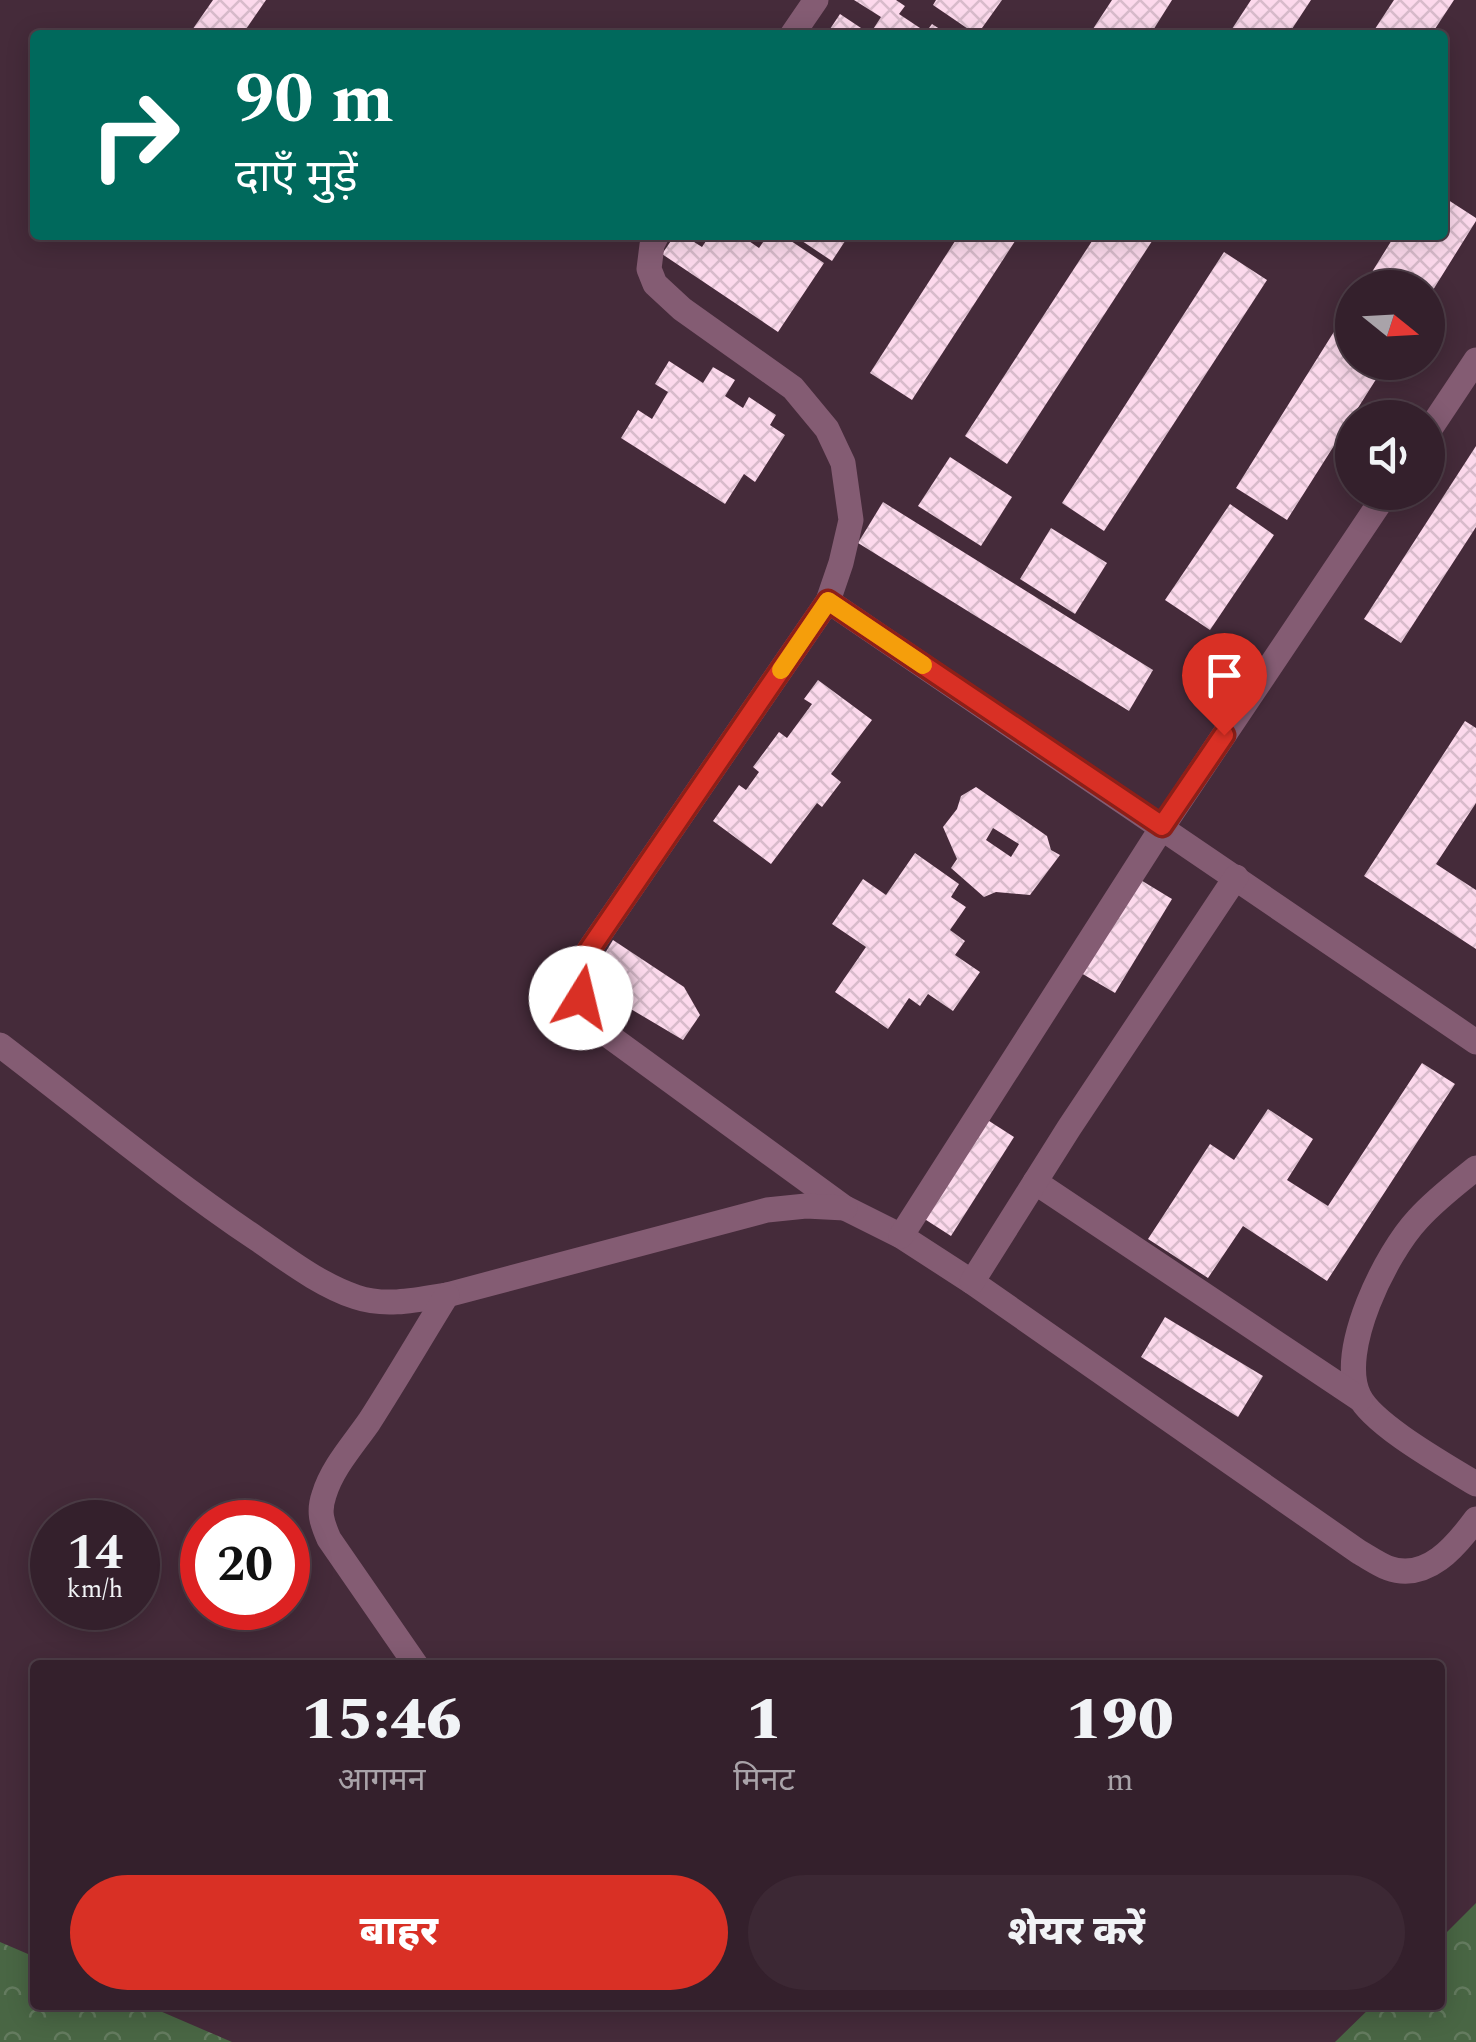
<!DOCTYPE html>
<html lang="hi">
<head>
<meta charset="utf-8">
<style>
  body { margin:0; font-family:Spectral,"Noto Sans Devanagari",serif; background:#3c2834; color:#f1f3f6; height:100vh; display:flex; flex-direction:column; font-size:38px; white-space:nowrap }
  * { box-sizing:border-box; margin:0 }
  p { font-size:32px; color:#a9a3a9 }
  .icon { flex:none; width:55px; height:55px; fill:none; stroke:currentColor; stroke-width:2; stroke-linecap:round; stroke-linejoin:round }
  .map { position:relative; flex:1; overflow:hidden }
  .drawer { position:absolute; left:30px; top:1660px; width:1415px; height:350px; display:flex; flex-direction:column; background:#34202c; border-radius:10px; box-shadow:0 5px 25px #0003,0 0 0 2px #4e3e48 }
  .drawer>* { flex:none }
  .guide { position:absolute; left:30px; top:30px; width:1418px; height:210px; border-radius:10px; box-shadow:0 5px 25px #0003,0 0 0 2px #4e3e48; background:#00695c; color:#fff; overflow:hidden }
  .needle { width:65px; rotate:108deg }
  .controls { position:absolute; left:1335px; top:270px; display:grid; gap:20px }
  .controls a { display:grid; place-items:center; width:110px; height:110px; border-radius:50%; background:#34202c; box-shadow:0 5px 25px #0003,0 0 0 2px #4e3e48; font-size:50px }
  .speed { position:absolute; left:30px; top:1500px; display:flex; gap:20px; font-size:50px; font-weight:700; text-align:center }
  .speed>* { display:grid; place-content:center; width:130px; height:130px; border-radius:50%; background:#34202c; box-shadow:0 5px 25px #0003,0 0 0 2px #4e3e48; line-height:1 }
  .speed small { font-size:25px; font-weight:400 }
  .speed .limit { border:15px solid #d22; background:#fff; color:#111 }
  .pin { position:absolute; display:grid; place-items:center; width:85px; height:85px; color:#fff; margin:-102px -42px; border-radius:50% 50% 50% 0; rotate:-45deg; box-shadow:0 0 10px #0007 }
  .pin .icon { rotate:45deg }
  .me { position:absolute; width:110px; margin:-55px; rotate:9deg; stroke-linejoin:round; filter:drop-shadow(0 0 8px #0008) }
  .turn { display:flex; align-items:center; gap:35px; height:210px; padding:0 40px; font-size:45px }
  .turn .icon { width:130px; height:130px; stroke-width:2.5 }
  .turn b { display:block; font-size:70px; line-height:85px }
  .eta { display:flex; justify-content:space-evenly; align-items:center; height:170px; text-align:center }
  .eta b { font-size:60px; font-weight:800; line-height:70px }
  .cta { display:flex; gap:20px; margin-top:auto; padding:20px 40px }
  .cta a { flex:1; height:115px; border-radius:60px; background:#d93025; color:#fff; font-size:40px; font-weight:800; line-height:115px; text-align:center }
  .cta a+a { background:#3c2834; color:#f1f3f6 }
  .map>svg:first-child { display:block }
  .forest { fill:url(#forest-crowns) }
  .building { fill:url(#building-cross-hatch); fill-rule:evenodd }
  .lines { fill:none; stroke-linecap:round; stroke-linejoin:round }
  .minor { stroke:#845c73; stroke-width:25 }
  .route-casing { stroke:#8d1f18; stroke-width:25 }
  .route { stroke:#d93025; stroke-width:18 }
  .slow { stroke:#f59e0b; stroke-width:18 }
</style>
</head>
<body>
<div class="map">
<svg width="1476" height="2042" viewBox="0 0 1476 2042">
  <defs>
    <pattern id="forest-crowns" width="20" height="18" patternUnits="userSpaceOnUse" patternTransform="scale(2.5)"><rect width="20" height="18" fill="#496644"/><path d="M2 6a3 3 0 1 1 6 0M12 15a3 3 0 1 1 6 0" fill="none" stroke="#647b5f"/></pattern>
    <pattern id="building-cross-hatch" width="8" height="8" patternUnits="userSpaceOnUse" patternTransform="scale(2.5)"><rect width="8" height="8" fill="#fcd9ec"/><path d="M0 0l8 8M0 8l8-8" fill="none" stroke="#d8bbcb"/></pattern>
  </defs>
  <rect width="100%" height="100%" fill="#452b3a"/>
  <g class="forest">
    <path d="M 1476,1903 L 1476,2042 L 1335,2042 L 1373,2005 L 1440,2005 L 1440,1939 Z"/>
    <path d="M 0,1942 L 35,1957 L 35,2005 L 146,2005 L 232,2042 L 0,2042 Z"/>
  </g>
  <g class="building">
    <path d="M 213,0 L 266,0 L 242,35 L 193,35 L 190,33 Z"/>
    <path d="M 854,0 L 896,0 L 905,6 L 899,14 L 926,32 L 932,24 L 949,35 L 826,35 L 840,14 L 870,34 L 881,17 Z"/>
    <path d="M 936,0 L 1002,0 L 977,35 L 933,5 Z"/>
    <path d="M 1112,0 L 1172,0 L 1150,35 L 1089,35 Z"/>
    <path d="M 1251,0 L 1311,0 L 1288,35 L 1228,35 Z"/>
    <path d="M 1394,0 L 1454,0 L 1431,35 L 1371,35 Z"/>
    <path d="M 1442,196 L 1476,218 L 1476,221 L 1428,298 L 1428,288 L 1362,288 L 1395,235 L 1442,235 Z"/>
    <path d="M 675,235 L 683,235 L 702,247 L 710,235 L 744,235 L 743,237 L 759,248 L 768,235 L 782,235 L 824,263 L 778,332 L 662,254 Z"/>
    <path d="M 793,235 L 849,235 L 832,261 Z"/>
    <path d="M 959,235 L 1019,235 L 912,400 L 870,373 Z"/>
    <path d="M 1096,235 L 1156,235 L 1007,464 L 965,436 Z"/>
    <path d="M 1224,252 L 1267,280 L 1104,531 L 1062,503 Z"/>
    <path d="M 1352,303 L 1352,362 L 1387,362 L 1287,520 L 1236,488 Z"/>
    <path d="M 669,361 L 703,383 L 713,367 L 735,380 L 725,396 L 743,408 L 749,397 L 776,415 L 770,425 L 785,435 L 755,482 L 744,474 L 725,504 L 621,438 L 638,410 L 652,419 L 668,392 L 655,384 Z"/>
    <path d="M 1476,446 L 1476,527 L 1401,643 L 1364,619 Z"/>
    <path d="M 950,457 L 1012,497 L 981,546 L 918,506 Z"/>
    <path d="M 883,502 L 1153,670 L 1129,711 L 858,543 Z"/>
    <path d="M 1230,504 L 1274,535 L 1210,630 L 1165,600 Z"/>
    <path d="M 1051,528 L 1107,563 L 1075,614 L 1020,579 Z"/>
    <path d="M 818,680 L 872,720 L 831,774 L 841,782 L 822,807 L 817,803 L 771,864 L 713,821 L 739,785 L 746,790 L 759,772 L 753,767 L 779,732 L 787,738 L 812,704 L 804,699 Z"/>
    <path d="M 1465,721 L 1476,728 L 1476,803 L 1436,864 L 1476,890 L 1476,949 L 1364,876 Z"/>
    <path d="M 976,787 L 1047,836 L 1051,850 L 1060,855 L 1030,895 L 996,892 L 984,897 L 951,868 L 957,859 L 943,827 L 957,809 L 961,796 ZM 993,828 L 1019,844 L 1011,857 L 986,840 Z"/>
    <path d="M 915,853 L 959,884 L 951,897 L 966,907 L 950,930 L 965,941 L 955,955 L 980,972 L 953,1011 L 928,994 L 920,1006 L 909,998 L 888,1029 L 835,992 L 866,947 L 832,924 L 863,879 L 886,895 Z"/>
    <path d="M 1139,879 L 1172,899 L 1115,993 L 1081,973 Z"/>
    <path d="M 613,940 L 684,987 L 700,1015 L 683,1040 L 587,983 Z"/>
    <path d="M 1422,1063 L 1455,1084 L 1327,1281 L 1243,1226 L 1208,1278 L 1148,1239 L 1210,1144 L 1234,1160 L 1268,1109 L 1313,1139 L 1287,1180 L 1328,1206 Z"/>
    <path d="M 986,1119 L 1014,1137 L 951,1236 L 923,1218 Z"/>
    <path d="M 1165,1317 L 1263,1376 L 1238,1417 L 1141,1357 Z"/>
  </g>
  <g class="lines">
    <g class="minor">
      <path d="M 792,35 L 816,0"/>
      <path d="M 657,235 L 652,245 L 649,269 L 655,284 L 682,309 L 793,388 L 827,429 L 843,463 L 851,520 L 841,563 L 828,601 L 589,950 C 574,991 578,1006 609,1036 L 845,1208 L 901,1236 L 972,1282 L 1359,1552 C 1368,1557 1378,1564 1388,1568 C 1427,1582 1456,1546 1476,1519"/>
      <path d="M 1428,432 L 1476,360"/>
      <path d="M 828,601 L 1476,1042"/>
      <path d="M 0,1045 C 85,1110 168,1179 257,1239 C 288,1260 320,1285 356,1297 C 385,1307 417,1300 447,1295 L 767,1210 L 806,1206 L 845,1208"/>
      <path d="M 1476,1168 C 1456,1184 1435,1200 1418,1219 C 1386,1253 1337,1351 1359,1396 C 1373,1425 1447,1466 1476,1484"/>
      <path d="M 1035,1182 L 1360,1399"/>
      <path d="M 901,1236 L 1163,826 L 1387,492"/>
      <path d="M 972,1282 L 1069,1128 L 1236,877"/>
      <path d="M 416,1665 L 329,1539 C 322,1523 318,1512 324,1495 C 332,1468 353,1445 369,1422 C 396,1380 421,1337 447,1295"/>
    </g>
  </g>
  <g class="lines">
    <defs>
      <path id="route" d="M 581,998 L 580,973 L 589,950 L 828,601 L 1162,826 L 1224,735"/>
    </defs>
    <use href="#route" class="route-casing"/>
    <use href="#route" class="route"/>
    <path class="slow" d="M 781,670 L 828,601 L 923,665"/>
  </g>
</svg>
<div class="controls">
<a><svg class="needle" viewBox="-14 -14 28 28"><path d="M0-13l5 13h-10z" fill="#e53935"/><path d="M0 13l5-13h-10z" fill="#a9a3a9"/></svg></a>
<a><svg class="icon" aria-label="sound" viewBox="0 0 24 24"><path d="M4 9h4l5-4v14l-5-4H4zM17 9q2 3 0 6"/></svg></a>
</div>
<div class="speed"><div>14<small>km/h</small></div><div class="limit">20</div></div>
<div class="pin" style="left:1224px;top:735px;background:#d93025"><svg class="icon" aria-label="arrive" viewBox="0 0 24 24"><path d="M6 21V4h12l-3 4 3 4H6"/></svg></div>
<svg class="me" style="left:581px;top:998px" viewBox="-20 -20 40 40"><circle r="19" fill="#fff"/><path d="M0-13L10 11 0 6-10 11z" fill="#d93025"/></svg>
<div class="guide">
<div class="turn"><svg class="icon" aria-label="right" viewBox="0 0 24 24"><path d="M7 20v-9h11M14 6l5 5-5 5"/></svg><div><b>90 m</b>दाएँ मुड़ें</div></div>
</div>
<section class="drawer">
<div class="eta">
<div><b>15:46</b><p>आगमन</p></div>
<div><b>1</b><p>मिनट</p></div>
<div><b>190</b><p>m</p></div>
</div>
<div class="cta"><a>बाहर</a><a>शेयर करें</a></div>
</section>
</div>
</body>
</html>
